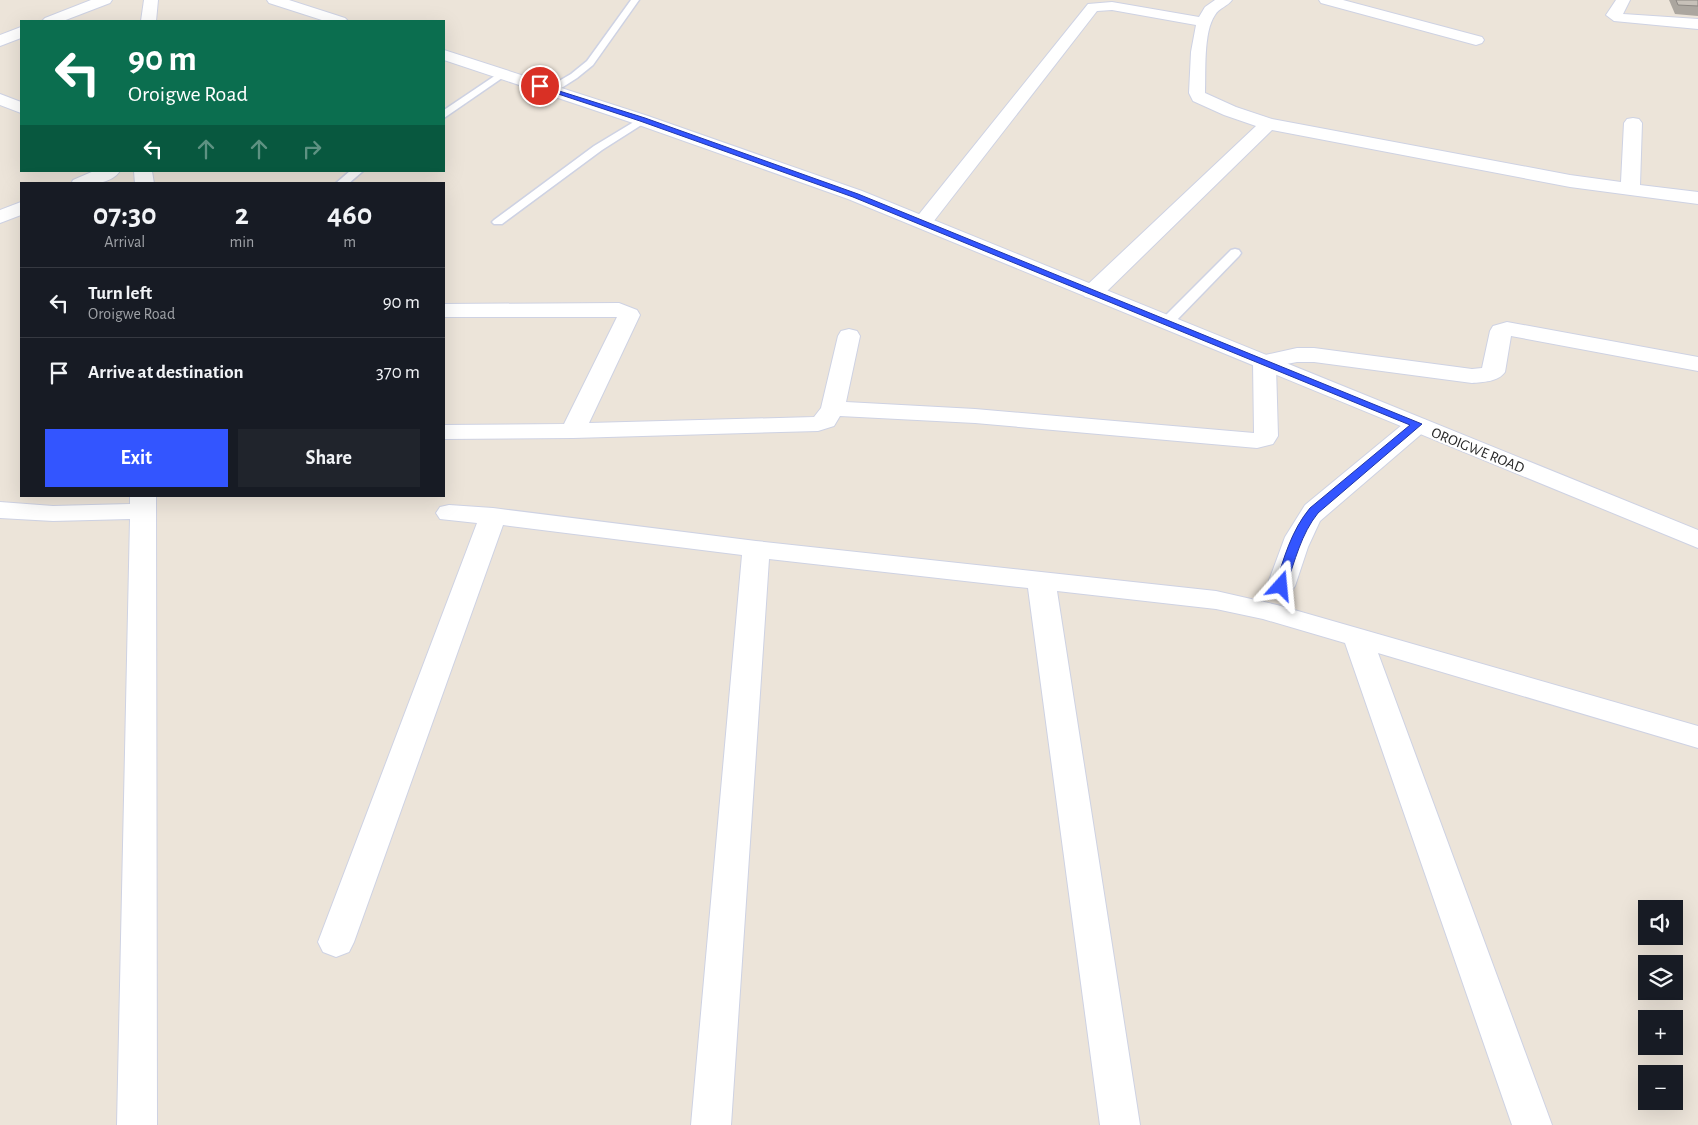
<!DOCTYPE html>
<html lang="en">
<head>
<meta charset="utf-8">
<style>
  body { margin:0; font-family:"Alegreya Sans",sans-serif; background:#20242c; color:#f1f3f6; height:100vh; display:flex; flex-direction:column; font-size:19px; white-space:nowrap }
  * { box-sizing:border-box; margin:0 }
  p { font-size:16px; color:#9ea1a6 }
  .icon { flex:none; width:28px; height:28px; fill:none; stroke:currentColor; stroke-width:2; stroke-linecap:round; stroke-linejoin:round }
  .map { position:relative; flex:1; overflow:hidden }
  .sheet { position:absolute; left:20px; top:182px; width:425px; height:315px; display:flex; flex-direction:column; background:#171b24; border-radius:0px; box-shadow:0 5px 20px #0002 }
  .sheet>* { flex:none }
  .top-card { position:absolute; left:20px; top:20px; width:425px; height:152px; border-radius:0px; box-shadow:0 5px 20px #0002; background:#0b6e4f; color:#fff; overflow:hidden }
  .controls { position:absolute; left:1638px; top:900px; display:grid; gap:10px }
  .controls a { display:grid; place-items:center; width:45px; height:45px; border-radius:0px; background:#171b24; box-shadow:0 5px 20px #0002; font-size:25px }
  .pin { position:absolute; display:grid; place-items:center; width:42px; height:42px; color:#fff; margin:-21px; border:2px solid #fff; border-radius:50%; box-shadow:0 1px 5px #0007 }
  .me { position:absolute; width:55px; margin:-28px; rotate:18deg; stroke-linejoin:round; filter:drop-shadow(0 0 4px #0008) }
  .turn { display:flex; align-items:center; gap:18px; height:105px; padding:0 25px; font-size:22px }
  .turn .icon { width:65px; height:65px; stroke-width:2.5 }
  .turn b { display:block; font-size:35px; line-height:42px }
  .lanes { display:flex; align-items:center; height:48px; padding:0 25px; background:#0003; justify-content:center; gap:25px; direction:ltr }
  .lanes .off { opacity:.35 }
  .eta { display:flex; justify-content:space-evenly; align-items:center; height:85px; text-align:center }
  .eta b { font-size:30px; font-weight:700; line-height:35px }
  .button { display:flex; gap:10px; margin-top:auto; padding:10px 25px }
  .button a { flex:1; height:58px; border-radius:0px; background:#35f; color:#fff; font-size:20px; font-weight:700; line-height:58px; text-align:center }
  .button a+a { background:#20242c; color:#f1f3f6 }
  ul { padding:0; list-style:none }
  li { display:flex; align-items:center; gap:15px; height:70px; padding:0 25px; border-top:1px solid #363941 }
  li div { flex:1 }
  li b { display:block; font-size:19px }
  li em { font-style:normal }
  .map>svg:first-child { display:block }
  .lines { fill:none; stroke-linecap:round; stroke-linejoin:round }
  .service-casing { stroke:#ced2e3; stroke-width:3 }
  .minor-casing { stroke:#ced2e3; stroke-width:2 }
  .tertiary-casing { stroke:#ced2e3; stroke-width:2 }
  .service { fill:#fff; fill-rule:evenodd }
  .minor { fill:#fff; fill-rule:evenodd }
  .tertiary { fill:#fff; fill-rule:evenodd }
  .wall { fill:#aba69f }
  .building { fill:#c7c1b9; stroke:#8b8782 }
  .route { fill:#35f; stroke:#2137a6 }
  .labels { text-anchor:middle; stroke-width:4; stroke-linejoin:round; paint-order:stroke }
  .far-street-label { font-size:15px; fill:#282828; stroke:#fff }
</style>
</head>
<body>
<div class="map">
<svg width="1698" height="1125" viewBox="0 0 1698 1125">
  <rect width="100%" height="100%" fill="#ece4d9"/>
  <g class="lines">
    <defs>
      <g id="service">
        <path d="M 631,0 L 639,0 L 593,65 L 577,78 L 555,92 L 547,92 L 547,88 L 571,74 L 587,61 Z"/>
        <path d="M 502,71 L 507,74 L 505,76 L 444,118 L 444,110 Z"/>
        <path d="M 642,117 L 647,120 L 646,122 L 602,150 L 502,224 L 494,224 L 492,222 L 494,220 L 594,146 Z"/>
        <path d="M 350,171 L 363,171 L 348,184 L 335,184 Z"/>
        <path d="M 1235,249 L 1239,250 L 1241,253 L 1239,256 L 1172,325 L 1162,325 L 1160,322 L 1162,319 L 1231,250 Z"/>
      </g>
      <g id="minor">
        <path d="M 91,0 L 112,0 L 110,3 L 63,21 L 42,21 L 45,18 Z"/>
        <path d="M 144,0 L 158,0 L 156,21 L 141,21 Z"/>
        <path d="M 1215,0 L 1232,0 C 1228,6 1219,8 1215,15 C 1203,32 1206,73 1205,93 L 1236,107 L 1272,119 L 1570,175 L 1621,182 L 1624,123 L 1627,119 L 1633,118 L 1639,119 L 1642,123 L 1640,185 L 1698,192 L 1698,204 L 1570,187 L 1272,130 L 1101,297 L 1093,298 L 1085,297 L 1082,292 L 1085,287 L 1256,126 L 1224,115 L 1193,101 L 1189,93 L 1191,52 L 1196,25 L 1112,10 L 1097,11 L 930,226 L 923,228 L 916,226 L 913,222 L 916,218 L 1088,4 L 1112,2 L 1199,17 L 1205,7 Z"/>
        <path d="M 1319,0 L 1343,0 L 1482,37 L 1484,40 L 1482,43 L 1476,45 L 1321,3 Z"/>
        <path d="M 1616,0 L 1630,0 L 1623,14 L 1698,19 L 1698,29 L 1614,21 L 1606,15 Z"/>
        <path d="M 21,27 L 21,38 L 0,46 L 0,35 Z"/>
        <path d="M 0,94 L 21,102 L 21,113 L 0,105 Z"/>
        <path d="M 94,171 L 120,171 C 110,186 86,184 71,184 L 73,180 Z"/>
        <path d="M 134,171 L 152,171 L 154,184 L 135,184 Z"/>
        <path d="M 21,202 L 21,215 L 0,223 L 0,210 Z"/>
        <path d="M 619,303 L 637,310 L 640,315 L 589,423 L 814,417 L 821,408 L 838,336 L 841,331 L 849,329 L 857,331 L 860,336 L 846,402 L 975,409 L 1254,433 L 1253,362 L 1256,357 L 1297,348 L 1314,348 L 1472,369 L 1482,368 L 1490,331 L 1493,326 L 1507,322 L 1698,357 L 1698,371 L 1511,336 L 1505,372 C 1498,382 1483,382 1472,383 L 1314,362 L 1297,362 L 1276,366 L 1278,436 L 1273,444 L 1257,448 L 975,423 L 840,416 L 834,426 L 818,431 L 573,438 L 444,439 L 444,425 L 564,424 L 617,317 L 444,317 L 444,304 Z"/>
        <path d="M 1417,418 L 1426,420 L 1429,425 L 1426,430 L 1320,521 L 1308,547 L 1295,586 L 1291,592 L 1281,595 L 1271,592 L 1267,586 L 1285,537 L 1305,505 L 1408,420 Z"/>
        <path d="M 130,496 L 156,496 L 157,1125 L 117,1125 L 130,519 L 53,521 L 0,518 L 0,502 L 53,506 L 130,504 Z"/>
        <path d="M 449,505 L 493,508 L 756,541 L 1216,591 L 1277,605 L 1698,726 L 1698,748 L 1378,653 L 1552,1125 L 1512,1125 L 1345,643 L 1263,619 L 1216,609 L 1057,591 L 1140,1125 L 1100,1125 L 1028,588 L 769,559 L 731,1125 L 691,1125 L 742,555 L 503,525 L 354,942 L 349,952 L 336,957 L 323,952 L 318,942 L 477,523 L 440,519 L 436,513 L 440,507 Z"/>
      </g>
      <g id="tertiary">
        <path d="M 267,0 L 289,0 L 345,18 L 348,21 L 325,21 L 269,3 Z"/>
        <path d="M 444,50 L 648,116 L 862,191 L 1698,530 L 1698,548 L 848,199 L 636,124 L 444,60 Z"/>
      </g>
    </defs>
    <use href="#service" class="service-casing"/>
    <use href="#minor" class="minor-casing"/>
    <use href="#tertiary" class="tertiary-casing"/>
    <use href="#service" class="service"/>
    <use href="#minor" class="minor"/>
    <use href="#tertiary" class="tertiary"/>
  </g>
  <path class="wall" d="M 1669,0 L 1698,0 L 1698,16 L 1675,14 Z"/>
  <path class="building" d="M 1676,0 L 1698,0 L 1698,6 L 1678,5 Z"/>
  <path class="route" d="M 537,84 L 645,118 L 858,194 L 1422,424 L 1318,513 C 1301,534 1295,561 1286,586 L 1285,589 L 1277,589 L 1275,586 C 1284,558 1291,531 1310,508 L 1410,425 L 853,197 L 640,121 L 537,87 Z"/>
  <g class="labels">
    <g class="far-street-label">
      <text transform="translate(1478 450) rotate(22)" y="5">OROIGWE ROAD</text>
    </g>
  </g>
</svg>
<div class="controls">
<a><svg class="icon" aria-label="sound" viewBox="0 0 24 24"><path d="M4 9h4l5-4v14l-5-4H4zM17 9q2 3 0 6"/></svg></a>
<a><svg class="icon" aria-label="layers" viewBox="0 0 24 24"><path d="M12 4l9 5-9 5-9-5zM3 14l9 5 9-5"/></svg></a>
<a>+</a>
<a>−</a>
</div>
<div class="pin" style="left:540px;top:86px;background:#d93025"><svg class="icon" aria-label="arrive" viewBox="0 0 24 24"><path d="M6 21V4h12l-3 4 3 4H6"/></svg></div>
<svg class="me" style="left:1281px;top:586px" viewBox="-20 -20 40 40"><path d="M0-17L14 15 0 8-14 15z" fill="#35f" stroke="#fff" stroke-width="4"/></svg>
<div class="top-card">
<div class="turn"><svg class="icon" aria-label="left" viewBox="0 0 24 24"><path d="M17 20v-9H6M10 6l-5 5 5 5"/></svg><div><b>90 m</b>Oroigwe Road</div></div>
<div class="lanes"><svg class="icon" aria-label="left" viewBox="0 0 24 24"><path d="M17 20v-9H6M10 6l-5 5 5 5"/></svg><svg class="icon off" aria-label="ahead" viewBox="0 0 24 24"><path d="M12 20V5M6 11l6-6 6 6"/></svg><svg class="icon off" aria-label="ahead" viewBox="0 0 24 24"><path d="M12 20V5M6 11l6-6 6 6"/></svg><svg class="icon off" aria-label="right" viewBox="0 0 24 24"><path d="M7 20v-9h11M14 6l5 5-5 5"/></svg></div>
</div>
<section class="sheet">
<div class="eta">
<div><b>07:30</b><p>Arrival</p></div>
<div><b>2</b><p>min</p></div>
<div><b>460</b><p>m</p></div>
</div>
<ul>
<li><svg class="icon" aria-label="left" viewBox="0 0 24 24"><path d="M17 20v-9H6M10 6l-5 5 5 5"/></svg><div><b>Turn left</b><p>Oroigwe Road</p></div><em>90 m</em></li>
<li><svg class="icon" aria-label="arrive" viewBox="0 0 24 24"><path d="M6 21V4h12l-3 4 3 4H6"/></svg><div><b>Arrive at destination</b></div><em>370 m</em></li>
</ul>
<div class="button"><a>Exit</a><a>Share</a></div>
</section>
</div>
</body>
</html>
